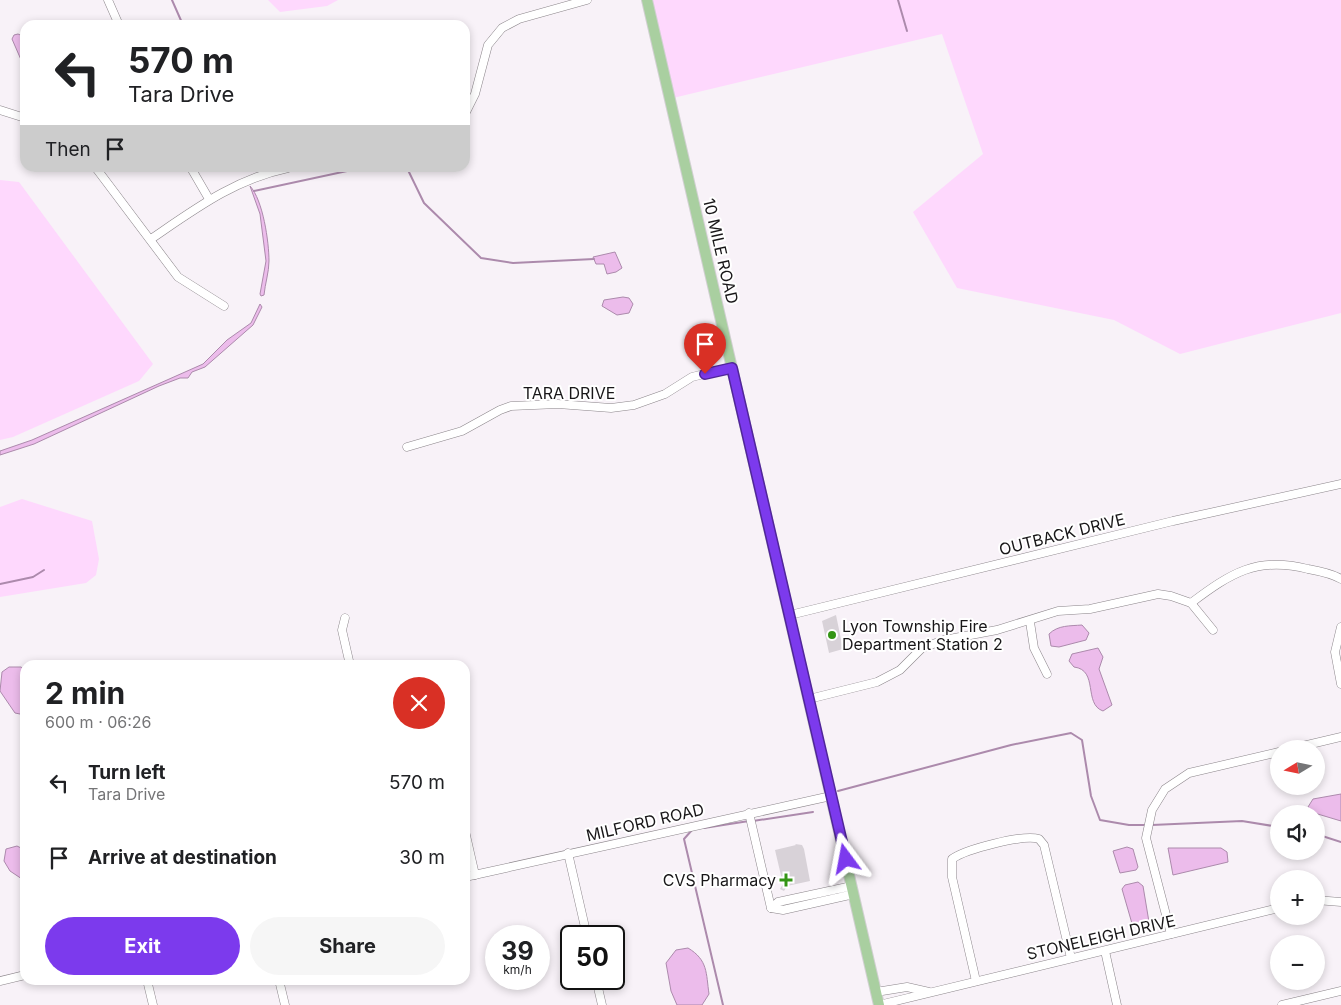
<!DOCTYPE html>
<html lang="en">
<head>
<meta charset="utf-8">
<style>
  body { margin:0; font-family:Inter,sans-serif; background:#f6f6f6; color:#202124; height:100vh; display:flex; flex-direction:column; font-size:19px; white-space:nowrap }
  * { box-sizing:border-box; margin:0 }
  p { font-size:16px; color:#757577 }
  .icon { flex:none; width:28px; height:28px; fill:none; stroke:currentColor; stroke-width:2; stroke-linecap:round; stroke-linejoin:round }
  .map { position:relative; flex:1; overflow:hidden }
  .details { position:absolute; left:20px; top:660px; width:450px; height:325px; display:flex; flex-direction:column; background:#fff; border-radius:15px; box-shadow:0 2px 8px #0003 }
  .details>* { flex:none }
  .hud { position:absolute; left:20px; top:20px; width:450px; height:152px; border-radius:15px; box-shadow:0 2px 8px #0003; background:#fff; color:#202124; overflow:hidden }
  .needle { width:32px; rotate:260deg }
  .fabs { position:absolute; left:1270px; top:740px; display:grid; gap:10px }
  .fabs a { display:grid; place-items:center; width:55px; height:55px; border-radius:50%; background:#fff; box-shadow:0 2px 8px #0003; font-size:25px }
  .speed { position:absolute; left:485px; top:925px; display:flex; gap:10px; font-size:25px; font-weight:700; text-align:center }
  .speed>* { display:grid; place-content:center; width:65px; height:65px; border-radius:50%; background:#fff; box-shadow:0 2px 8px #0003; line-height:1 }
  .speed small { font-size:12px; font-weight:400 }
  .speed .limit { border:2px solid #111; border-radius:8px; background:#fff; color:#111 }
  .pin { position:absolute; display:grid; place-items:center; width:42px; height:42px; color:#fff; margin:-51px -21px; border-radius:50% 50% 50% 0; rotate:-45deg; box-shadow:0 0 5px #0007 }
  .pin .icon { rotate:45deg }
  .me { position:absolute; width:55px; margin:-28px; rotate:347deg; stroke-linejoin:round; filter:drop-shadow(0 0 4px #0008) }
  .turn { display:flex; align-items:center; gap:18px; height:105px; padding:0 25px; font-size:22px }
  .turn .icon { width:65px; height:65px; stroke-width:2.5 }
  .turn b { display:block; font-size:35px; line-height:42px }
  .then { display:flex; align-items:center; height:48px; padding:0 25px; background:#0003; gap:10px; font-size:19px }
  .round { display:grid; place-items:center; flex:none; width:52px; height:52px; border-radius:26px; background:#f6f6f6 }
  .head { display:flex; align-items:center; justify-content:space-between; height:85px; padding:0 25px }
  h1 { font-size:30px; font-weight:700; line-height:38px }
  .cta { display:flex; gap:10px; margin-top:auto; padding:10px 25px }
  .cta a { flex:1; height:58px; border-radius:30px; background:#7c3aed; color:#fff; font-size:20px; font-weight:700; line-height:58px; text-align:center }
  .cta a+a { background:#f6f6f6; color:#202124 }
  ul { padding:0; list-style:none }
  li { display:flex; align-items:center; gap:15px; height:75px; padding:0 25px }
  li div { flex:1 }
  li b { display:block; font-size:19px }
  li em { font-style:normal }
  .map>svg:first-child { display:block }
  .green { fill:#fed8fd }
  .water { fill:#ecbceb; stroke:#ac8aac }
  .lines { fill:none; stroke-linecap:round; stroke-linejoin:round }
  .stream { stroke:#ac8aac; stroke-width:2 }
  .building { fill:#d8d2d8 }
  .minor-casing { stroke:#8b858a; stroke-width:9 }
  .major-casing { stroke:#d1d0d1; stroke-width:12 }
  .minor { stroke:#fff; stroke-width:8 }
  .major { stroke:#a9cfa0; stroke-width:10 }
  .route-casing { stroke:#51269a; stroke-width:12 }
  .route { stroke:#7c3aed; stroke-width:9 }
  .poi-dot { fill:#349515; stroke:#fff; stroke-width:2 }
  .labels { text-anchor:middle; stroke-width:4; stroke-linejoin:round; paint-order:stroke }
  .street-label { font-size:16px; fill:#181618; stroke:#fff }
  .poi-label { font-size:16px; fill:#181618; stroke:#fff; text-anchor:start }
</style>
</head>
<body>
<div class="map">
<svg width="1341" height="1005" viewBox="0 0 1341 1005">
  <rect width="100%" height="100%" fill="#f8f2f8"/>
  <g class="green">
    <path d="M 268,0 L 338,0 L 327,6 L 280,12 Z"/>
    <path d="M 650,0 L 1341,0 L 1341,313 L 1180,354 L 1114,320 L 957,288 L 913,212 L 983,154 L 942,34 L 673,98 Z"/>
    <path d="M 0,180 L 19,182 L 153,364 L 139,381 L 13,437 L 0,440 Z"/>
    <path d="M 22,499 L 92,521 L 99,559 L 96,575 L 86,583 L 0,597 L 0,507 Z"/>
  </g>
  <g class="water">
    <path d="M 18,34 L 25,37 L 25,64 L 22,62 L 12,39 L 14,35 Z"/>
    <path d="M 250,186 C 263,200 269,242 269,261 C 269,272 265,284 264,295 L 261,296 L 260,294 L 266,261 L 260,214 Z"/>
    <path d="M 615,252 L 622,268 L 616,272 L 607,274 L 604,264 L 596,264 L 593,257 Z"/>
    <path d="M 623,297 L 629,298 L 633,304 L 629,313 L 617,315 L 602,306 L 604,300 Z"/>
    <path d="M 260,304 L 262,307 L 253,325 L 205,367 L 192,372 L 188,378 L 180,378 L 159,386 L 34,444 L 0,455 L 0,451 L 32,440 L 203,364 L 227,340 L 251,323 Z"/>
    <path d="M 1082,625 L 1089,633 L 1086,640 L 1059,647 L 1051,646 L 1049,634 C 1058,625 1070,626 1082,625 Z"/>
    <path d="M 1098,648 L 1103,657 L 1099,669 L 1112,705 L 1103,711 C 1083,704 1099,670 1074,667 L 1069,661 L 1072,654 Z"/>
    <path d="M 9,667 L 21,667 L 25,670 L 25,715 L 15,713 L 0,691 L 2,672 Z"/>
    <path d="M 1341,794 L 1341,821 L 1311,812 L 1308,807 L 1313,799 Z"/>
    <path d="M 17,846 L 25,850 L 25,881 L 10,871 L 4,861 L 6,849 Z"/>
    <path d="M 1127,847 L 1133,849 L 1138,867 L 1136,870 L 1120,873 L 1113,851 Z"/>
    <path d="M 1168,848 L 1221,848 L 1227,852 L 1228,862 L 1173,875 Z"/>
    <path d="M 1138,882 L 1143,886 L 1149,922 L 1133,927 L 1122,889 L 1125,885 Z"/>
    <path d="M 688,948 C 708,960 706,973 709,994 L 702,1005 L 677,1005 L 671,991 L 666,963 L 676,950 Z"/>
  </g>
  <g class="lines">
    <g class="stream">
      <path d="M 172,0 L 183,25"/>
      <path d="M 898,0 L 907,31"/>
      <path d="M 407,168 L 424,203 L 481,258 L 513,263 L 594,259"/>
      <path d="M 254,191 L 361,168"/>
      <path d="M 0,584 L 33,577 L 44,570"/>
      <path d="M 838,791 L 1011,745 L 1071,733 L 1082,740 L 1091,796 L 1100,820 L 1129,825 L 1147,825"/>
      <path d="M 753,821 L 813,812"/>
      <path d="M 1152,825 L 1242,821 L 1279,827"/>
      <path d="M 704,828 L 749,821"/>
      <path d="M 692,830 L 684,839 L 723,1005"/>
      <path d="M 1316,834 L 1341,842"/>
    </g>
  </g>
  <g class="building">
    <path d="M 836,615 L 843,649 L 829,653 L 822,621 Z"/>
    <path d="M 795,844 L 802,845 L 804,849 L 810,881 L 787,886 L 784,891 L 780,889 L 783,884 L 775,850 L 796,845 Z"/>
  </g>
  <g class="lines">
    <defs>
      <g id="minor">
        <path d="M 108,0 L 119,25"/>
        <path d="M 0,110 L 25,118"/>
        <path d="M 465,114 L 475,94 L 488,45 L 502,28 L 519,19 L 587,0"/>
        <path d="M 96,168 L 178,277 L 224,306"/>
        <path d="M 191,168 L 209,199"/>
        <path d="M 151,239 C 195,209 235,179 288,168"/>
        <path d="M 407,447 L 462,431 L 500,410 L 511,406 L 558,404 L 611,408 L 634,405 L 665,394 L 692,377 L 732,367"/>
        <path d="M 1191,603 C 1231,573 1257,556 1308,569 C 1319,571 1331,573 1341,579"/>
        <path d="M 790,615 L 1173,521 L 1341,484"/>
        <path d="M 345,618 L 342,630 L 350,665"/>
        <path d="M 1030,622 L 1034,648 L 1047,674"/>
        <path d="M 1341,627 L 1335,652 L 1341,684"/>
        <path d="M 809,699 L 877,682 L 900,670 L 922,648 L 944,640 L 997,630 L 1058,611 L 1090,609 L 1158,594 L 1171,596 L 1191,603 L 1213,630"/>
        <path d="M 1290,749 L 1341,737"/>
        <path d="M 749,813 L 771,908"/>
        <path d="M 465,831 L 475,875"/>
        <path d="M 568,853 L 587,936"/>
        <path d="M 465,877 L 831,796"/>
        <path d="M 852,886 L 778,902 L 771,908 L 783,910 L 854,894"/>
        <path d="M 1316,900 L 1341,902"/>
        <path d="M 1171,934 L 1146,838 L 1152,810 L 1165,789 L 1189,773 L 1279,752"/>
        <path d="M 1105,951 L 1117,1005"/>
        <path d="M 596,979 L 602,1005"/>
        <path d="M 147,980 L 153,1005"/>
        <path d="M 279,980 L 285,1005"/>
        <path d="M 0,981 L 25,975"/>
        <path d="M 976,981 L 952,877 L 952,859 C 966,849 1024,834 1039,839 L 1044,845 L 1071,958"/>
        <path d="M 876,992 L 907,987 L 929,992"/>
        <path d="M 879,1005 L 1279,908"/>
        <path d="M 1282,1005 L 1341,991"/>
      </g>
      <path id="major" d="M 647,0 L 879,1005"/>
    </defs>
    <use href="#minor" class="minor-casing"/>
    <use href="#major" class="major-casing"/>
    <use href="#minor" class="minor"/>
    <use href="#major" class="major"/>
  </g>
  <g class="lines">
    <defs>
      <path id="route" d="M 705,374 L 732,368 L 846,859"/>
    </defs>
    <use href="#route" class="route-casing"/>
    <use href="#route" class="route"/>
  </g>
  <g class="poi-dot">
    <circle cx="832" cy="635" r="5"/>
    <path d="M783.5 872.5h5v5h5v5h-5v5h-5v-5h-5v-5h5z"/>
  </g>
  <g class="labels">
    <g class="street-label">
      <text transform="translate(721 251) rotate(77)" y="6">10 MILE ROAD</text>
      <text x="569" y="399">TARA DRIVE</text>
      <text transform="translate(1062 534) rotate(-14)" y="6">OUTBACK DRIVE</text>
      <text transform="translate(645 822) rotate(-13)" y="6">MILFORD ROAD</text>
      <text transform="translate(1101 937) rotate(-13)" y="6">STONELEIGH DRIVE</text>
    </g>
    <g class="poi-label">
      <text x="842" y="632">Lyon Township Fire<tspan x="842" dy="18">Department Station 2</tspan></text>
      <text x="776" y="886" text-anchor="end">CVS Pharmacy</text>
    </g>
  </g>
</svg>
<div class="fabs">
<a><svg class="needle" viewBox="-14 -14 28 28"><path d="M0-13l5 13h-10z" fill="#e53935"/><path d="M0 13l5-13h-10z" fill="#757577"/></svg></a>
<a><svg class="icon" aria-label="sound" viewBox="0 0 24 24"><path d="M4 9h4l5-4v14l-5-4H4zM17 9q2 3 0 6"/></svg></a>
<a>+</a>
<a>−</a>
</div>
<div class="speed"><div>39<small>km/h</small></div><div class="limit">50</div></div>
<div class="pin" style="left:705px;top:374px;background:#d93025"><svg class="icon" aria-label="arrive" viewBox="0 0 24 24"><path d="M6 21V4h12l-3 4 3 4H6"/></svg></div>
<svg class="me" style="left:846px;top:859px" viewBox="-20 -20 40 40"><path d="M0-17L14 15 0 8-14 15z" fill="#7c3aed" stroke="#fff" stroke-width="4"/></svg>
<div class="hud">
<div class="turn"><svg class="icon" aria-label="left" viewBox="0 0 24 24"><path d="M17 20v-9H6M10 6l-5 5 5 5"/></svg><div><b>570 m</b>Tara Drive</div></div>
<div class="then">Then<svg class="icon" aria-label="arrive" viewBox="0 0 24 24"><path d="M6 21V4h12l-3 4 3 4H6"/></svg></div>
</div>
<section class="details">
<div class="head"><div><h1>2 min</h1><p>600 m · 06:26</p></div><a class="round" style="background:#d93025;color:#fff"><svg class="icon" aria-label="close" viewBox="0 0 24 24"><path d="M6 6l12 12M18 6L6 18"/></svg></a></div>
<ul>
<li><svg class="icon" aria-label="left" viewBox="0 0 24 24"><path d="M17 20v-9H6M10 6l-5 5 5 5"/></svg><div><b>Turn left</b><p>Tara Drive</p></div><em>570 m</em></li>
<li><svg class="icon" aria-label="arrive" viewBox="0 0 24 24"><path d="M6 21V4h12l-3 4 3 4H6"/></svg><div><b>Arrive at destination</b></div><em>30 m</em></li>
</ul>
<div class="cta"><a>Exit</a><a>Share</a></div>
</section>
</div>
</body>
</html>
